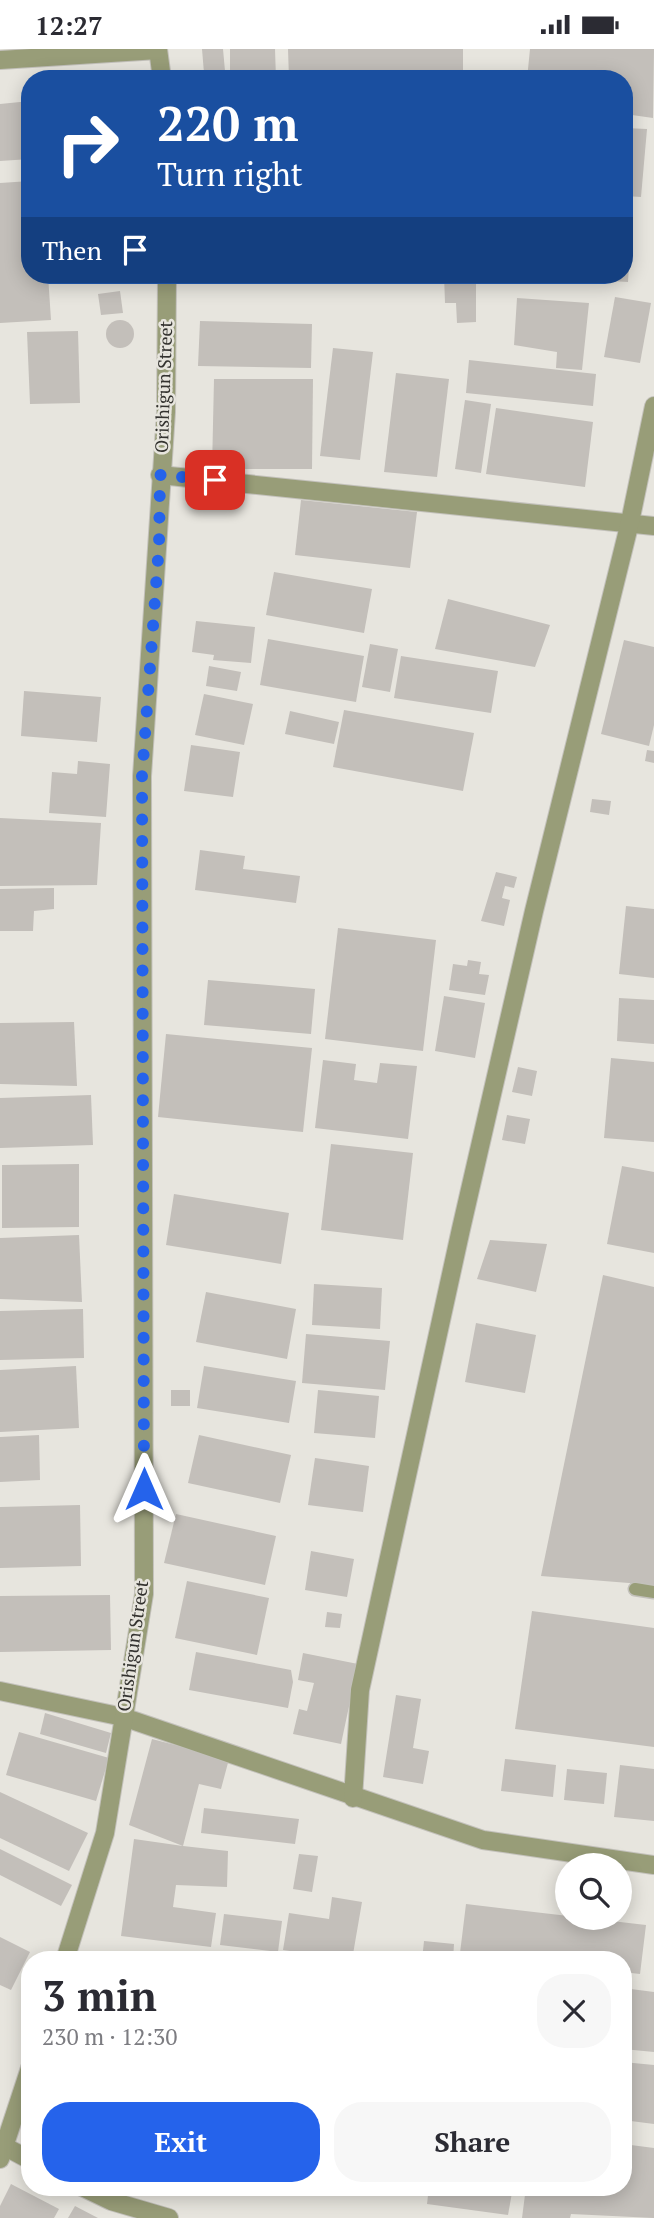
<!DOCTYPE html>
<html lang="en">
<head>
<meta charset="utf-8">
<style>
  body { margin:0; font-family:"PT Serif",serif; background:#f7f7f7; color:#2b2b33; height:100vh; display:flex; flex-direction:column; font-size:26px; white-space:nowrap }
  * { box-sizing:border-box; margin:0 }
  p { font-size:23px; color:#7c7c81 }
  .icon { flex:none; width:38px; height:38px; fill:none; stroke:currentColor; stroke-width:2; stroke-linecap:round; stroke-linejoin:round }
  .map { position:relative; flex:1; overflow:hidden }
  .sheet { position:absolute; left:21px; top:1902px; width:611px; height:245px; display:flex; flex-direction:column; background:#fff; border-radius:28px; box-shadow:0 4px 18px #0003 }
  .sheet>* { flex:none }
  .top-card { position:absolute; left:21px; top:21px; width:612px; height:214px; border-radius:28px; box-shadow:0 4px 18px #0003; background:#1a4fa0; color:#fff; overflow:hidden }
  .buttons { position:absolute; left:555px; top:1804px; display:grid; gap:14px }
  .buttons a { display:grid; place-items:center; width:77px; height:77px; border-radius:50%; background:#fff; box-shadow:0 4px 18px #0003; font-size:35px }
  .pin { position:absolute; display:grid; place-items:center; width:60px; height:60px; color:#fff; margin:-30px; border-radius:14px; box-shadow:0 4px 10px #0006 }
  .me { position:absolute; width:77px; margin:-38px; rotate:0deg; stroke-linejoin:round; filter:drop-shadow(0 0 5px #0008) }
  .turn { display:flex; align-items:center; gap:24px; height:147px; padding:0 21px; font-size:32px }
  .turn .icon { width:91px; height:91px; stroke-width:2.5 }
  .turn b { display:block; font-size:49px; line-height:60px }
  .then { display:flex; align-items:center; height:66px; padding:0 21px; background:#0003; gap:14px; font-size:26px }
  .round { display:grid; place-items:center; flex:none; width:74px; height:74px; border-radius:28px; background:#f7f7f7 }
  .summary { display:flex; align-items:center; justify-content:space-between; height:119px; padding:0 21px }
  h1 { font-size:42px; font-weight:600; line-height:52px }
  .action { display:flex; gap:14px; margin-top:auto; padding:14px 21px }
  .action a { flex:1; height:80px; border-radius:28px; background:#2563eb; color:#fff; font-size:28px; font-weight:600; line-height:80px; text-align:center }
  .action a+a { background:#f7f7f7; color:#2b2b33 }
  .status { display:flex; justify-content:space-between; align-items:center; height:49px; padding:0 35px; background:#fff; direction:ltr }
  .status svg { height:19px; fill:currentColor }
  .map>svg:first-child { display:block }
  .building { fill:#c3bfba }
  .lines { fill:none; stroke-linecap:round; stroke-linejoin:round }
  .service-casing { stroke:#c3c1bb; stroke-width:15 }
  .minor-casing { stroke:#c3c1bb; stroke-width:20 }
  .service { stroke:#989d78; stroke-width:12 }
  .minor { stroke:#989d78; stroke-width:18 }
  .route { stroke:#2563eb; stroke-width:12; stroke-dasharray:0 21.6 }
  .labels { text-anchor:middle; stroke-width:5; stroke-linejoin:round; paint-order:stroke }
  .street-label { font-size:18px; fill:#33322f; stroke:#e7e5de }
</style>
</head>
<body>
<div class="status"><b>12:27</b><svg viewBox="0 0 49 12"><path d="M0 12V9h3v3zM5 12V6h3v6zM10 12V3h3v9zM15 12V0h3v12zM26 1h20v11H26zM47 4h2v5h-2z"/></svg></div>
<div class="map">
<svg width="654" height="2169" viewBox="0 0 654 2169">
  <rect width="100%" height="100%" fill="#e7e5de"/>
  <g class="building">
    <path d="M 202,0 L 223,0 L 225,22 L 204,24 Z"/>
    <path d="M 230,0 L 275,0 L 276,30 L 230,30 Z"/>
    <path d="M 288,0 L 463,0 L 463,30 L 289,30 Z"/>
    <path d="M 530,0 L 654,0 L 653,69 L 625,65 L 625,30 L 527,30 Z"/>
    <path d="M 111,21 L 112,30 L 86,30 L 85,23 Z"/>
    <path d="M 30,52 L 30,110 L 0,112 L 0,55 Z"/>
    <path d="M 625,79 L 647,80 L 641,148 L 625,147 Z"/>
    <path d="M 30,132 L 30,226 L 48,226 L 51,271 L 0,274 L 0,134 Z"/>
    <path d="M 625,166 L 632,166 L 628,233 L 544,228 L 625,226 Z"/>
    <path d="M 444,226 L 476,226 L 476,273 L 457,274 L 456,254 L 445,254 Z"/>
    <path d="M 120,242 L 123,264 L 101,266 L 98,245 Z"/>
    <path d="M 615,248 L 651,254 L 640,314 L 604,308 Z"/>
    <path d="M 517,249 L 589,254 L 582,321 L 556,319 L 557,303 L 514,296 Z"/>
    <circle cx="120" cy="285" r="14"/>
    <path d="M 200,272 L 312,275 L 311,319 L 198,317 Z"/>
    <path d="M 78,282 L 80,354 L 30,355 L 27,283 Z"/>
    <path d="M 333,299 L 373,303 L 360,411 L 320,407 Z"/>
    <path d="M 469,311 L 596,325 L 593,357 L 466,344 Z"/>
    <path d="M 396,324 L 449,330 L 437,428 L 384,423 Z"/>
    <path d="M 214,330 L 313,330 L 312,420 L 212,420 Z"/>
    <path d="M 465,351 L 491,355 L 481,424 L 455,420 Z"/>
    <path d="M 496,359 L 593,373 L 585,438 L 486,425 Z"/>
    <path d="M 301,451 L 417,463 L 410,519 L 295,506 Z"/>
    <path d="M 274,523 L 372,540 L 364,584 L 266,566 Z"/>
    <path d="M 448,550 L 550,576 L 535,618 L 435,600 Z"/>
    <path d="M 196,572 L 255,578 L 251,614 L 213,611 L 214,606 L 192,603 Z"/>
    <path d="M 268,590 L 364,607 L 356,653 L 260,636 Z"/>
    <path d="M 624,591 L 654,598 L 654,676 L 649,697 L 601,685 Z"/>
    <path d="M 370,595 L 398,600 L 390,643 L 362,638 Z"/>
    <path d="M 401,607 L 498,622 L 491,664 L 394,649 Z"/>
    <path d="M 209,617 L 241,623 L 237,642 L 206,637 Z"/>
    <path d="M 24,642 L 101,648 L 97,693 L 21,687 Z"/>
    <path d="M 204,645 L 253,655 L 244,696 L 195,686 Z"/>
    <path d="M 344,661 L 474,684 L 463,742 L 333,718 Z"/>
    <path d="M 290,662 L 339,673 L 334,695 L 285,685 Z"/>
    <path d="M 191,696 L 240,703 L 233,748 L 184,742 Z"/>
    <path d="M 647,701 L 654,702 L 654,714 L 645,712 Z"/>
    <path d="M 78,712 L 110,715 L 106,768 L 49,764 L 52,723 L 77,725 Z"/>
    <path d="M 592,750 L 611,752 L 609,766 L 590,763 Z"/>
    <path d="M 0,769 L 101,774 L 97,836 L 0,837 Z"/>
    <path d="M 200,801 L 245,807 L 243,820 L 300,827 L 296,854 L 195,841 Z"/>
    <path d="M 496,823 L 517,828 L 514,839 L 505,837 L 502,849 L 510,851 L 504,877 L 481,872 Z"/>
    <path d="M 54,839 L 54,860 L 34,862 L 33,882 L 0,882 L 0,840 Z"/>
    <path d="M 626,857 L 654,860 L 654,929 L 619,925 Z"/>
    <path d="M 338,879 L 436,891 L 423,1002 L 325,990 Z"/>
    <path d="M 468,911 L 481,913 L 479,925 L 489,926 L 485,946 L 449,941 L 453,915 L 467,917 Z"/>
    <path d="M 208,931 L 315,940 L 311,985 L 204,976 Z"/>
    <path d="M 444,947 L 485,954 L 475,1009 L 435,1002 Z"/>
    <path d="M 619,949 L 654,951 L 654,995 L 617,992 Z"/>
    <path d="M 74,973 L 77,1037 L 0,1035 L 0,974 Z"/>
    <path d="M 166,985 L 312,999 L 303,1083 L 158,1068 Z"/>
    <path d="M 611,1009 L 654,1013 L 654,1093 L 604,1089 Z"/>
    <path d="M 323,1011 L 356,1015 L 354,1031 L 377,1034 L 380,1014 L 417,1017 L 408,1090 L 315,1079 Z"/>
    <path d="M 518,1018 L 537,1022 L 532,1047 L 512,1043 Z"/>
    <path d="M 91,1046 L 93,1096 L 0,1099 L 0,1049 Z"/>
    <path d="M 507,1066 L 530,1070 L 525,1095 L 502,1091 Z"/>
    <path d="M 331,1095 L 413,1104 L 403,1191 L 321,1181 Z"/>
    <path d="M 79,1115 L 79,1178 L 2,1179 L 2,1116 Z"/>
    <path d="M 622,1117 L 654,1123 L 654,1204 L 607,1195 Z"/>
    <path d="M 174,1145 L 289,1164 L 281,1215 L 166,1196 Z"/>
    <path d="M 79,1186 L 82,1253 L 0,1250 L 0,1189 Z"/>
    <path d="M 490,1191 L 547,1195 L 536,1243 L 477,1230 Z"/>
    <path d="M 603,1226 L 654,1238 L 654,1536 L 541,1527 Z"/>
    <path d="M 314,1235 L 382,1239 L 380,1280 L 312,1276 Z"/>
    <path d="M 206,1243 L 296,1260 L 287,1310 L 196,1293 Z"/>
    <path d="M 83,1260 L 84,1309 L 0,1311 L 0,1262 Z"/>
    <path d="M 476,1274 L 536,1286 L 525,1344 L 465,1333 Z"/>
    <path d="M 306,1285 L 390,1292 L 385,1341 L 302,1334 Z"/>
    <path d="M 76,1317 L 79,1379 L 0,1383 L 0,1321 Z"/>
    <path d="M 204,1317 L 296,1332 L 289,1374 L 197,1359 Z"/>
    <rect x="171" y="1341" width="19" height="16"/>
    <path d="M 318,1341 L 379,1347 L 375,1389 L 314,1384 Z"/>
    <path d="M 39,1386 L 40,1431 L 0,1433 L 0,1388 Z"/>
    <path d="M 199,1386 L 291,1406 L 280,1454 L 188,1434 Z"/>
    <path d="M 315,1409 L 369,1417 L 363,1463 L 308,1456 Z"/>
    <path d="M 80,1456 L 81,1517 L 0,1519 L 0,1458 Z"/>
    <path d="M 176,1465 L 276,1487 L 265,1536 L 164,1514 Z"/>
    <path d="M 311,1502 L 354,1510 L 347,1548 L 305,1541 Z"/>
    <path d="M 187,1532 L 269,1549 L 257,1606 L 175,1589 Z"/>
    <path d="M 110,1546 L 111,1601 L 0,1603 L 0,1547 Z"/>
    <path d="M 532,1562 L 654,1579 L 654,1698 L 515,1680 Z"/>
    <path d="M 327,1563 L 342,1565 L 340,1579 L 325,1578 Z"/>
    <path d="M 196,1603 L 291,1621 L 293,1633 L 288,1659 L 189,1641 Z"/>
    <path d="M 303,1604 L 358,1615 L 341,1695 L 293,1685 L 299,1660 L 307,1662 L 314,1634 L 298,1631 Z"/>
    <path d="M 396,1646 L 421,1650 L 413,1699 L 429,1702 L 423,1735 L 383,1728 Z"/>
    <path d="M 45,1664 L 111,1684 L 106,1704 L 40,1685 Z"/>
    <path d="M 19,1683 L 109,1709 L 96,1752 L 6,1726 Z"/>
    <path d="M 152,1690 L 229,1710 L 221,1740 L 199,1735 L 183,1797 L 228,1802 L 227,1838 L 176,1836 L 173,1858 L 216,1864 L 211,1898 L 121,1887 L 134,1790 L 183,1797 L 129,1776 Z"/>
    <path d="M 505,1710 L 556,1716 L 553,1748 L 501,1742 Z"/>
    <path d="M 620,1716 L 654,1720 L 654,1772 L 614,1768 Z"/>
    <path d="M 567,1720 L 607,1724 L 604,1755 L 564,1751 Z"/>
    <path d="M 0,1743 L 88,1784 L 69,1822 L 0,1789 Z"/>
    <path d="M 204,1759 L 299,1770 L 295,1795 L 201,1784 Z"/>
    <path d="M 0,1800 L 72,1836 L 61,1857 L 0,1826 Z"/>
    <path d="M 299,1805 L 318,1807 L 312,1843 L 293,1840 Z"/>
    <path d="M 332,1848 L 362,1853 L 352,1911 L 283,1901 L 289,1864 L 329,1870 Z"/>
    <path d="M 466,1855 L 646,1876 L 640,1925 L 623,1923 L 623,1911 L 519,1911 L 460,1904 Z"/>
    <path d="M 224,1865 L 282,1872 L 278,1903 L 220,1896 Z"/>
    <path d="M 0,1888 L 30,1903 L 11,1941 L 0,1936 Z"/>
    <path d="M 424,1892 L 454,1895 L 453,1911 L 422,1911 Z"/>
    <path d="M 623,1939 L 654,1943 L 654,2003 L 623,2000 Z"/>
    <path d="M 623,2013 L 654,2016 L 654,2075 L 623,2071 Z"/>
    <path d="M 623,2095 L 654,2099 L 654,2169 L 571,2165 L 570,2169 L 522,2169 L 526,2138 L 623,2138 Z"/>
    <path d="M 11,2135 L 59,2160 L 54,2169 L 0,2169 L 0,2157 Z"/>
    <path d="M 429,2138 L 513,2138 L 508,2166 L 427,2155 Z"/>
    <path d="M 75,2157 L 98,2169 L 68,2169 Z"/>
  </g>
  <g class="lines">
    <defs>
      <path id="service" d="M 635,1540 L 654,1543"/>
      <g id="minor">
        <path d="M 158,0 L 162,30"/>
        <path d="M 0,11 L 158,1"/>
        <path d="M 160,426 L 654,477"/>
        <path d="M 0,1642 L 123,1668 L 483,1791 L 654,1816"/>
        <path d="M 353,1749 L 360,1641 L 461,1180 L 534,862 L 630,473 L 654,357"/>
        <path d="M 65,1911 L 105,1784 L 144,1545 L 142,727 L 166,363 L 167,226"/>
        <path d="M 0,2095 L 30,2111"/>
        <path d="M 0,2110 L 30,2019"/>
        <path d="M 82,2138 L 111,2152 L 169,2169"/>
      </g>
    </defs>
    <use href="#service" class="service-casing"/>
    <use href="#minor" class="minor-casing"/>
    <use href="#service" class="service"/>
    <use href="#minor" class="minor"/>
  </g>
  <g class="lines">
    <path class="route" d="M 144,1440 L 142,727 L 159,496 L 160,426 L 215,431"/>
  </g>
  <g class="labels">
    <g class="street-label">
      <text transform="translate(164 338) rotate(-88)" y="6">Orishigun Street</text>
      <text transform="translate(133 1597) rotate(-82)" y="6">Orishigun Street</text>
    </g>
  </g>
</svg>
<div class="buttons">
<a><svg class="icon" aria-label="search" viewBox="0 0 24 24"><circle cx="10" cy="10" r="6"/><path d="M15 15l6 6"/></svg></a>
</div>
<div class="pin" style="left:215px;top:431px;background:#d93025"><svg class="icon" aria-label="arrive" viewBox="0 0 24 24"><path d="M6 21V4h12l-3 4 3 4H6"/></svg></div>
<svg class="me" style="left:144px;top:1440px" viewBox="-20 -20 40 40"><path d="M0-17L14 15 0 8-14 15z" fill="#2563eb" stroke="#fff" stroke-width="4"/></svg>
<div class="top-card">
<div class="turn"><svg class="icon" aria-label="right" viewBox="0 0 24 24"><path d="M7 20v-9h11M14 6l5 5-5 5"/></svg><div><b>220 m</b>Turn right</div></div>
<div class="then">Then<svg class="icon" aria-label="arrive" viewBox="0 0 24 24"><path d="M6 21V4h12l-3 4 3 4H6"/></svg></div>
</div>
<section class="sheet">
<div class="summary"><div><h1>3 min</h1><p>230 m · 12:30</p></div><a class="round"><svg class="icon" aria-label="close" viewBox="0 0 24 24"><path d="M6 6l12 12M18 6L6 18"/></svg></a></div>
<div class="action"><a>Exit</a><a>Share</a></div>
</section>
</div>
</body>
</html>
